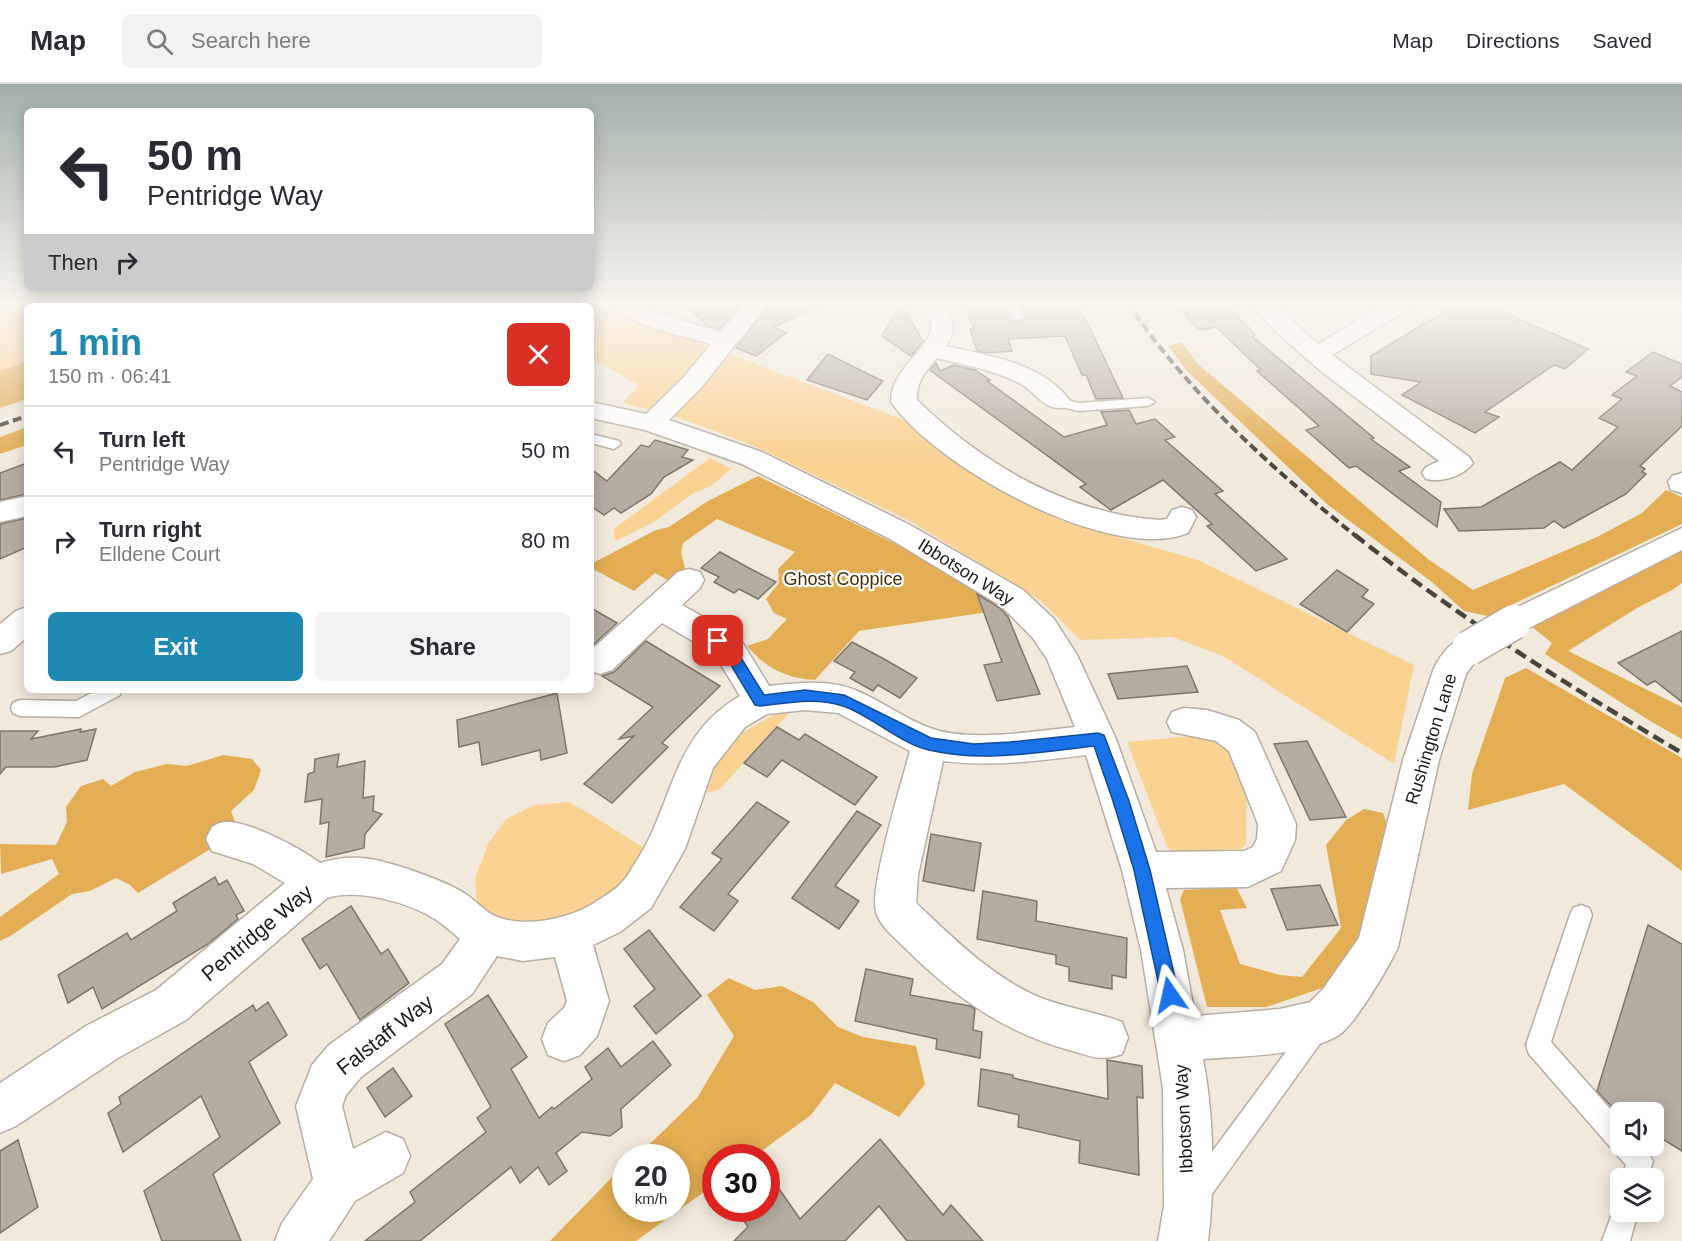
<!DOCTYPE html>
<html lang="en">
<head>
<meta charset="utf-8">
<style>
  body { margin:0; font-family:Arial,sans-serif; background:#f2f2f3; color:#2b2b33; height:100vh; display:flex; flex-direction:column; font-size:22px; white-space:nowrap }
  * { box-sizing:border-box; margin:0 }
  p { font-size:20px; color:#7c7c81 }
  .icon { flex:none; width:33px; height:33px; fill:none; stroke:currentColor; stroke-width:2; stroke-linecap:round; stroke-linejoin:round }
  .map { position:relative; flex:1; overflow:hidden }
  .sheet { position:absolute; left:24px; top:219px; width:570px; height:390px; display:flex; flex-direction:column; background:#fff; border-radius:9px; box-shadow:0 3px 15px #0003 }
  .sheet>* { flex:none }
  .guide { position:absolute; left:24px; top:24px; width:570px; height:183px; border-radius:9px; box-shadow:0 3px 15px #0003; background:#fff; color:#2b2b33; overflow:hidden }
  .tools { position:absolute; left:1610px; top:1018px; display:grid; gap:12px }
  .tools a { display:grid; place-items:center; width:54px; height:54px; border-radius:9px; background:#fff; box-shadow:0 3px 15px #0003; font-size:30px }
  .speed { position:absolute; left:612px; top:1060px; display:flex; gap:12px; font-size:30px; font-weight:700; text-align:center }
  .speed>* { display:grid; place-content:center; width:78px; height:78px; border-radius:50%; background:#fff; box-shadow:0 3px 15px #0003; line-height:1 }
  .speed small { font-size:15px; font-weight:400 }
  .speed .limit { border:9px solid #d22; background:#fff; color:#111 }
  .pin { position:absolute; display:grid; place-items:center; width:51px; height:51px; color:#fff; margin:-26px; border-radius:12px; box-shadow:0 3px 9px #0006 }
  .me { position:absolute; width:66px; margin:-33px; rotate:349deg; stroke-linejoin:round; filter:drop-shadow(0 0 4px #0008) }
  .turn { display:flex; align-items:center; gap:21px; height:126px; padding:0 24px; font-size:27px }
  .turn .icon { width:78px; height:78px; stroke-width:2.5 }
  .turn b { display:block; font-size:42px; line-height:51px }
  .then { display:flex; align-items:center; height:57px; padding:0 24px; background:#0003; gap:12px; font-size:22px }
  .round { display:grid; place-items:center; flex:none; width:63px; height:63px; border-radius:9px; background:#f2f2f3 }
  .overview { display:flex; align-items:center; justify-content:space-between; height:102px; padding:0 24px }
  h1 { font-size:36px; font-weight:700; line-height:45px; color:#1e89b1 }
  .cta { display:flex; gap:12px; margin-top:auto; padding:12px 24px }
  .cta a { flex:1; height:69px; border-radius:9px; background:#1e89b1; color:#fff; font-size:24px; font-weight:700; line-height:69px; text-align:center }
  .cta a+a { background:#f2f2f3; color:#2b2b33 }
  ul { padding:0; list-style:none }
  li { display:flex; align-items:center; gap:18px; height:90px; padding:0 24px; border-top:2px solid #e1e1e2 }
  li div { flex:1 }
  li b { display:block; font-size:22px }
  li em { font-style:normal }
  header { display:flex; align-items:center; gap:36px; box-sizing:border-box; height:84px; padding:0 30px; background:#fff; border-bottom:2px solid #e1e1e2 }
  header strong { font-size:28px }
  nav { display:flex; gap:33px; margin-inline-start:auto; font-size:21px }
  .search { width:420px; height:54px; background:#f2f2f3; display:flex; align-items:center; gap:15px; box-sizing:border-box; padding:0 21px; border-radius:9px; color:#7c7c81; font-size:22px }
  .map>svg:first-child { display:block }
  .green { fill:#fad292 }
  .forest { fill:#e3ae53 }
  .building { fill:#b5ada1; stroke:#7e766b; stroke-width:1.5 }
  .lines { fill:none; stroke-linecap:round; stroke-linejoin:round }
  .service-casing { stroke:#b6aea1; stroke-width:3 }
  .minor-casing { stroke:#b6aea1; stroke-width:3 }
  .service { fill:#fff; fill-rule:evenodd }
  .minor { fill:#fff; fill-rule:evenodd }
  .rail-far1 { stroke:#49453e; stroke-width:4; stroke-dasharray:9 4.5; stroke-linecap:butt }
  .rail { stroke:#49453e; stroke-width:4.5; stroke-dasharray:12 6; stroke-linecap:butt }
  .minor-bridge-casing { stroke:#b6aea1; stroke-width:37; stroke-linecap:butt }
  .minor-bridge { stroke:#fff; stroke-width:34 }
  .route { fill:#1a73e8; stroke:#114b97; stroke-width:1.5 }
  .labels { text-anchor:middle; stroke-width:4.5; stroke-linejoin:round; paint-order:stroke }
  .street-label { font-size:18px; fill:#1f1c17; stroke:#fff }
  .park-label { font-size:18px; fill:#442f06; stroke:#fff }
  .near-street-label { font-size:21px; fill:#1f1c17; stroke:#fff }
</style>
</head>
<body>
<header>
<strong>Map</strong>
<div class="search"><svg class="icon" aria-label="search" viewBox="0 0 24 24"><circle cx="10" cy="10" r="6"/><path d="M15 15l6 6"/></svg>Search here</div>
<nav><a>Map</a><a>Directions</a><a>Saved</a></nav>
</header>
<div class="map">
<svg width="1682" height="1157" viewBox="0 0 1682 1157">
  <rect width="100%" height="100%" fill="#f1e9dc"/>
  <g class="green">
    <path d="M 0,218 L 240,218 L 230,222 L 27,222 L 27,277 L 0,287 Z"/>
    <path d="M 487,218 L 609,218 L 629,232 L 904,336 L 998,403 L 1060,436 L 1198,476 L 1414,581 L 1394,680 L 1223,572 L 1172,553 L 1080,556 L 1041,517 L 912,438 L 754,362 L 680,334 L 623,319 L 639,301 L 591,274 L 591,222 L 494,222 Z"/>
    <path d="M 710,374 L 731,385 L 711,402 L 692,410 L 655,437 L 615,457 L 614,445 Z"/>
    <path d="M 791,627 L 720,705 L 707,709 L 715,679 L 742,649 L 772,632 Z"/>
    <path d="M 1194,652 C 1259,663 1245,710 1246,760 L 1241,765 L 1174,768 L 1167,762 L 1127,658 Z"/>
    <path d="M 568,718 L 587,728 L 647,766 L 637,788 L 576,838 L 530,842 L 495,835 L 477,819 L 475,795 L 488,760 L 506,735 L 534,721 Z"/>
  </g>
  <g class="forest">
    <path d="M 240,218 L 319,218 L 305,222 L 230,222 Z"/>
    <path d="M 1181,258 L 1199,281 L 1428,475 L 1473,506 L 1597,453 L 1642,429 L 1666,406 L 1682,413 L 1682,440 L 1488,532 L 1464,527 L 1432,498 L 1328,421 L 1187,287 L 1168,262 Z"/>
    <path d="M 27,277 L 27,315 L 0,324 L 0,287 Z"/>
    <path d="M 27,343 L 27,361 L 0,370 L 0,353 Z"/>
    <path d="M 758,392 L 961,492 L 995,513 L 995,527 L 859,547 L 815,596 C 785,594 767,585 747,562 L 768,555 L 787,535 L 774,529 L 766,515 L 779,499 L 778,485 L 795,468 L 717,435 L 683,459 L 681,469 L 686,488 L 673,499 L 655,489 L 634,507 L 591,484 L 591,480 L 656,446 L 669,443 L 708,417 Z"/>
    <path d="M 1682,461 L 1682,499 L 1672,506 L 1637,524 L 1568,567 L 1682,623 L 1682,655 L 1650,637 L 1545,570 L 1552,559 L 1533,544 L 1545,532 Z"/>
    <path d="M 1526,584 L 1682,674 L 1682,787 L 1564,700 L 1468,726 L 1472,690 L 1505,594 Z"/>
    <path d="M 223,671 L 252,675 L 261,686 L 254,706 L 231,727 L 235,738 L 232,752 L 138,809 L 130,801 L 116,794 L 90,807 L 72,810 L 12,851 L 0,857 L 0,833 L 59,790 L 52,775 L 1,790 L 0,760 L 56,761 L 67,738 L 66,723 L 81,702 L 103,695 L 111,702 L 135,688 L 167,680 L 187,682 Z"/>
    <path d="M 1364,725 L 1383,729 L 1389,746 L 1369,825 L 1342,893 L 1328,902 L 1266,923 L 1207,923 L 1180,815 L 1184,806 L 1236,803 L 1247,824 L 1220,826 L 1240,880 L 1280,891 L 1302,893 L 1341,844 L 1326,761 L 1346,736 Z"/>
    <path d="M 729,894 L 755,906 L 782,902 L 813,918 L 838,943 L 863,953 L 916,962 L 925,1000 L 899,1033 L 835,999 L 811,1031 L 752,1074 L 716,1074 L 715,1100 L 636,1157 L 550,1157 L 625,1080 L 626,1125 L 676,1125 L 676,1074 L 633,1074 L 654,1056 L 697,1014 L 734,952 L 707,911 Z"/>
  </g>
  <g class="building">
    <path d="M 708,218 L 743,218 L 720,245 L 708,242 L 689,224 Z"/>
    <path d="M 771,218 L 827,218 L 774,243 L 786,249 L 756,272 L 736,264 Z"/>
    <path d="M 964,218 L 1004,218 L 1014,237 L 1022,237 L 1026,233 L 1020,218 L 1075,218 L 1087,238 L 1123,314 L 1096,315 L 1086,291 L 1082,291 L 1065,252 L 1008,255 L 1012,267 L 986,269 L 977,267 L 970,245 L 974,245 Z"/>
    <path d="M 1180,218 L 1223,218 L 1255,250 L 1253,253 L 1374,354 L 1371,355 L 1410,383 L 1399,387 L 1441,418 L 1437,443 L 1356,382 L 1349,384 L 1306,346 L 1319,342 L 1257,287 L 1261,286 L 1216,243 L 1198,246 L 1180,225 L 1186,224 Z"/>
    <path d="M 1460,218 L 1466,218 L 1489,227 L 1493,224 L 1588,265 L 1565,285 L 1554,281 L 1485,328 L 1499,333 L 1475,349 L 1402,311 L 1421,298 L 1371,290 L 1371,272 Z"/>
    <path d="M 901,220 L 923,257 L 911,272 L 882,252 Z"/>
    <path d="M 1653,268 L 1682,280 L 1682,293 L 1670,302 L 1682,308 L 1682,342 L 1640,382 L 1645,385 L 1642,388 L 1646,390 L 1626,410 L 1564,444 L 1554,437 L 1544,444 L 1459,447 L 1444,425 L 1481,423 L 1560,378 L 1572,386 L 1618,343 L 1599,334 L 1622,315 L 1612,311 L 1637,292 L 1626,288 Z"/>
    <path d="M 828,270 L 870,291 L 883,297 L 867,316 L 807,296 Z"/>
    <path d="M 936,279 L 940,287 L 954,281 L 975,286 L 990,296 L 987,297 L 1064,353 L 1107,341 L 1101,328 L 1129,326 L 1136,340 L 1155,335 L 1175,353 L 1165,356 L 1223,407 L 1215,410 L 1287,475 L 1256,487 L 1207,442 L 1212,440 L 1163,396 L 1111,426 L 1080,403 L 1086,400 L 930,286 Z"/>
    <path d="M 655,356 L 688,366 L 682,373 L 693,376 L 664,393 L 651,410 L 621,429 L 614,424 L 604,431 L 591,422 L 591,385 L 607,397 L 641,361 L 649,363 Z"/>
    <path d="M 27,379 L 27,410 L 0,416 L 0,389 Z"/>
    <path d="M 27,434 L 27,463 L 0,475 L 0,440 Z"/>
    <path d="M 720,468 L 747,483 L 776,498 L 758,515 L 739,505 L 734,509 L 714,498 L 719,493 L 701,484 Z"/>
    <path d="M 1337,486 L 1368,506 L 1362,513 L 1374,520 L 1347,548 L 1300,520 Z"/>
    <path d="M 977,510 L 1000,524 L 1008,533 L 1040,610 L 997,617 L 984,581 L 1002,578 Z"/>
    <path d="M 591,524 L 617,539 L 591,563 Z"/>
    <path d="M 1682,547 L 1682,618 L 1655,597 L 1647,601 L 1618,579 Z"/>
    <path d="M 646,557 L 720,602 L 662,659 L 668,663 L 612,719 L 584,700 L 634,652 L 619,655 L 653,623 L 602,592 L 614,588 Z"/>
    <path d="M 852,558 L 884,575 L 917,594 L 900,614 L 878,601 L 873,607 L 850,594 L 855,588 L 834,577 Z"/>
    <path d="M 1187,582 L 1198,608 L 1118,615 L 1108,590 Z"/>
    <path d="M 557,609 L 567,669 L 541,676 L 540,666 L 482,681 L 479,658 L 459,663 L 457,636 Z"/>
    <path d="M 777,643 L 799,656 L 805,650 L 877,693 L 855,721 L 782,676 L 767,693 L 744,679 Z"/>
    <path d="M 81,645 L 80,648 L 96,645 L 87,676 L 54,683 L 6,683 L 0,690 L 0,647 L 38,647 L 31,655 Z"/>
    <path d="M 1307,657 L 1326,694 L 1346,733 L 1310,736 L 1274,660 Z"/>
    <path d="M 339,670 L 337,683 L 365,677 L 363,714 L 374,712 L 373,727 L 382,730 L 365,750 L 364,764 L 326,773 L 329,738 L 320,740 L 322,715 L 305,718 L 308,690 L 314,688 L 315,675 Z"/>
    <path d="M 757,718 L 789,738 L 728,810 L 738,817 L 714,847 L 680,823 L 722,775 L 712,769 Z"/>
    <path d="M 857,727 L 881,741 L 835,802 L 859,817 L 839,845 L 792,814 Z"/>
    <path d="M 931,750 L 981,759 L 974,807 L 923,797 Z"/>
    <path d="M 215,793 L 219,801 L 227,796 L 244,827 L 236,831 L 238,835 L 208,860 L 102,925 L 93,903 L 68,919 L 58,891 L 127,849 L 131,856 L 177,827 L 173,819 Z"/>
    <path d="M 1320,801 L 1338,841 L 1287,846 L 1271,805 Z"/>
    <path d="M 983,807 L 1037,817 L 1036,837 L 1127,854 L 1126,894 L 1112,891 L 1112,905 L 1069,897 L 1069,883 L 1056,880 L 1056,871 L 977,855 Z"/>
    <path d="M 351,822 L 381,870 L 388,865 L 409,899 L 360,936 L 327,880 L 320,885 L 302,855 Z"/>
    <path d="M 1648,841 L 1682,860 L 1682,1067 L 1653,1049 L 1653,1029 L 1622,1029 L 1611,1022 L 1597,1007 Z"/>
    <path d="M 649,846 L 701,912 L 656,950 L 634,922 L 655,905 L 624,865 Z"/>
    <path d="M 866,885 L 913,895 L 910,911 L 970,922 L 975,925 L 973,946 L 982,948 L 980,974 L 936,965 L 937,955 L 855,937 Z"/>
    <path d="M 488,911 L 527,973 L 511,985 L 539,1034 L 552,1023 L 554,1025 L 592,995 L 585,983 L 608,964 L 621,983 L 653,957 L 671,981 L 621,1025 L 622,1043 L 610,1052 L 582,1048 L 556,1069 L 567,1087 L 549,1101 L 538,1083 L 520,1099 L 511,1083 L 420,1157 L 365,1157 L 415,1118 L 410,1108 L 486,1048 L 477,1034 L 491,1023 L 445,940 Z"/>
    <path d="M 268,918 L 287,951 L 249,978 L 280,1039 L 213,1090 L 241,1157 L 162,1157 L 144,1107 L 220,1053 L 201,1012 L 123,1068 L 108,1029 L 121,1020 L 119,1013 L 253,921 L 256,927 Z"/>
    <path d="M 1107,976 L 1142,982 L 1143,1014 L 1137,1013 L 1139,1091 L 1079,1079 L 1080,1057 L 1018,1043 L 1019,1031 L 978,1022 L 981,985 L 1013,991 L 1013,994 L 1108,1015 Z"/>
    <path d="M 393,984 L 412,1012 L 385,1033 L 367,1004 Z"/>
    <path d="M 880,1055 L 943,1131 L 951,1121 L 983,1157 L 907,1157 L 879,1122 L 845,1157 L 734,1157 L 748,1143 L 736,1125 L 766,1125 L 766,1086 L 800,1135 Z"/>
    <path d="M 18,1056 L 38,1123 L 0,1149 L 0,1067 Z"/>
  </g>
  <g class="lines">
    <defs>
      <g id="service">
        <path d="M 1006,218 L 1018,218 L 1024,232 L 1022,235 L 1014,235 Z"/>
        <path d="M 1058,314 L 1079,319 L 1148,314 L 1155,318 L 1148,322 L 1079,327 L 1053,321 L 1051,318 Z"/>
        <path d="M 591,350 L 619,357 L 621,360 L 614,365 L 591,359 Z"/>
        <path d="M 97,606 L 122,606 L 120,611 L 79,633 L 20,632 L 13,629 L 11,624 L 13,619 L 20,616 L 76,617 Z"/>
        <path d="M 1581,821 L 1589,824 L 1592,831 L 1551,958 L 1620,1036 L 1620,1062 L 1644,1062 L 1653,1077 L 1647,1095 L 1621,1095 L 1626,1081 L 1529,970 L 1526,961 L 1570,831 L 1573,824 Z"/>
        <path d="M 1316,934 L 1324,938 L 1328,946 L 1324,954 L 1207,1117 L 1198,1121 L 1189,1117 L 1185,1108 L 1189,1099 L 1308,938 Z"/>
        <path d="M 1620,1117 L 1620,1128 L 1638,1128 L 1630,1157 L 1602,1157 L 1616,1119 Z"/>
      </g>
      <g id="minor">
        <path d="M 609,218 L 635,218 L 651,227 L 721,248 L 746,218 L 769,218 L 701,304 L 669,336 L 762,368 L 910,441 L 1023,506 L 1054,535 L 1077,571 L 1116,655 L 1156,768 L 1244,767 L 1253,763 L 1257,755 L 1258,740 L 1229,667 L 1216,657 L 1172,648 L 1167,638 L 1172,628 L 1184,624 L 1207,626 L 1239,636 L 1255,648 L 1296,740 L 1295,756 L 1281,787 L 1248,803 L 1166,804 L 1183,866 L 1195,932 L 1280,925 L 1310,918 L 1323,905 L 1359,854 L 1403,676 L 1434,584 C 1444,565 1458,548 1481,555 L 1485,564 L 1466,590 L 1439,676 L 1398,863 C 1389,883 1356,939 1339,951 C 1305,972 1243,972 1203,975 C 1214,1032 1215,1100 1208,1157 L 1158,1157 L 1164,1122 L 1163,1004 L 1141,866 L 1122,786 L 1086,671 C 1038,677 992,683 943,677 L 918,791 L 916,819 C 953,854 993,894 1041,914 C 1067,924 1096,928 1122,938 L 1128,954 L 1122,970 C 1100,978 1091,972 1069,966 C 1003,948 952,911 904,863 C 894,853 880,842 876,828 C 869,804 902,697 910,667 L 838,629 L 805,626 L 767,630 L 745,643 L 713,684 L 685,765 L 651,824 L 620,848 L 593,861 L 609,917 L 597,952 L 580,971 L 564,977 L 548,971 L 542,955 L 548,939 L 564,924 L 567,917 L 555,873 L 523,877 L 497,872 L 472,910 L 361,993 L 346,1011 L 342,1022 L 353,1065 L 386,1048 L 403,1055 L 410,1072 L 403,1089 L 355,1117 L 329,1157 L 275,1157 L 282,1139 L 313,1095 L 296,1022 L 312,981 L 329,961 L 442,880 L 460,855 C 452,848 444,841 435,835 C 408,818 357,804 327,814 L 186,936 L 118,974 L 16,1042 L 0,1049 L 0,999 L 86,942 L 156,906 L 285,799 L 253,780 L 212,767 L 206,755 L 212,743 C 215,741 221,738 225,738 C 248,736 302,765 320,779 C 334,775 346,773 361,774 C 385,775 443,796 464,809 C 475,816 485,828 497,833 C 526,844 569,835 594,819 C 603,813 616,806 623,797 C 628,792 632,784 636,778 C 674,719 671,652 740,612 L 718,576 L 708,566 L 662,539 L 612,586 L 600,590 L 591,587 L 591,566 L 678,488 L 689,485 L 700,488 L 704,496 L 700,504 L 682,521 L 730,548 L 742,558 L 769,602 C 797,599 828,595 855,606 C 882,617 906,636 933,645 C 970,658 1036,647 1075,643 L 1047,575 L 1032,553 L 1001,522 L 890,455 L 742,380 L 645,346 L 591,334 L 591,318 L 646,330 L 683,294 L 711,260 C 684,252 625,241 609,218 Z"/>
        <path d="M 919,218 L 941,218 C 954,233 957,245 946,262 C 989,272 1044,279 1071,318 L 1067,323 C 1044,329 1037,308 1019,299 C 994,286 964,281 937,274 C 925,288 916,298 917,316 C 983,380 1065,429 1159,436 L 1167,435 L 1172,426 L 1182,423 L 1192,426 L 1196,433 L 1188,449 C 1110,480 936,383 891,318 C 891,282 934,264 931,239 C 929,230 923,225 919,218 Z"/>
        <path d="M 1249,218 L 1272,218 L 1318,260 L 1389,218 L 1415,218 L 1412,223 L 1332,271 L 1469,373 L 1473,379 C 1464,392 1441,399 1426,395 L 1422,389 L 1426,383 L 1439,377 L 1322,288 L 1274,246 Z"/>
        <path d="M 1682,389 L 1682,409 L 1671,406 L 1668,398 L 1672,392 Z"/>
        <path d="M 27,412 L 27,432 L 0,438 L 0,418 Z"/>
        <path d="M 1682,444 L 1682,466 L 1525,546 L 1514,550 L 1503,546 L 1498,538 L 1503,530 Z"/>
        <path d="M 27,523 L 27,553 L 11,567 L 0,570 L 0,540 L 16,527 Z"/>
      </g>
    </defs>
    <use href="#service" class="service-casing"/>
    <use href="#minor" class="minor-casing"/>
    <use href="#service" class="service"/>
    <use href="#minor" class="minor"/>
    <g class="rail-far1">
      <path d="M 1127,218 C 1189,310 1271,384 1357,453"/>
      <path d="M 326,222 L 339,218"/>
      <path d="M 342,222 L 355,218"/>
      <path d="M 0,341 L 27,332"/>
    </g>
    <path class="rail" d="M 1355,451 C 1457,533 1569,602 1682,669"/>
    <defs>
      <path id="minor-bridge" d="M 1469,564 L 1514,538"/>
    </defs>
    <use href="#minor-bridge" class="minor-bridge-casing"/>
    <use href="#minor-bridge" class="minor-bridge"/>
  </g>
  <linearGradient id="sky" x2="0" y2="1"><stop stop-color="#a1aea8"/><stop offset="0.58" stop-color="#f9f5ef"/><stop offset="1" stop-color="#f9f5ef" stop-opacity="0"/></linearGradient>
  <rect width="1682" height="379" fill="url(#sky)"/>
  <path class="route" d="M 718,552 L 735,564 L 764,611 L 805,606 L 844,611 L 931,654 L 974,660 L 1010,658 L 1098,649 L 1104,651 L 1129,717 L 1150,786 L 1179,911 L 1176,917 L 1170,919 L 1164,917 L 1161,911 L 1134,786 L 1113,717 L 1094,662 C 1040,668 982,679 929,666 C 901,660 870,631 843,622 C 817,613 787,619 760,622 L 755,621 L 725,571 L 712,557 L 714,554 Z"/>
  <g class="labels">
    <g class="street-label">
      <text transform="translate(966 488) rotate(32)" y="6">Ibbotson Way</text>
      <text transform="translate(1431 655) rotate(-73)" y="6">Rushington Lane</text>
      <text transform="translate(1184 1035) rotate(-93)" y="6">Ibbotson Way</text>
    </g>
    <g class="park-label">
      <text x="843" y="501">Ghost Coppice</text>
    </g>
    <g class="near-street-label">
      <text transform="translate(257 849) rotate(-40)" y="7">Pentridge Way</text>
      <text transform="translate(385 951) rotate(-38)" y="7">Falstaff Way</text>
    </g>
  </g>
</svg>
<div class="tools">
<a><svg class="icon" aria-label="sound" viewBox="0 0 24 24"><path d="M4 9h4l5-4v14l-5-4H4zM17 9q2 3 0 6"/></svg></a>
<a><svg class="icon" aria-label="layers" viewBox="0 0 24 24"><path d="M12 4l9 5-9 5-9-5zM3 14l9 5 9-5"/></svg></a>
</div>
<div class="speed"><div>20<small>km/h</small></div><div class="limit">30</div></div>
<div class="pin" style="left:718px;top:557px;background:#d93025"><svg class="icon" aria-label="arrive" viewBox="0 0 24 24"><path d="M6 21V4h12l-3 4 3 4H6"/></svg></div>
<svg class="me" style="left:1170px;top:911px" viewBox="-20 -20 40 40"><path d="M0-17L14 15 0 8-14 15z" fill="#1a73e8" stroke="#fff" stroke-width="4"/></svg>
<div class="guide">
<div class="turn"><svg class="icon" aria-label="left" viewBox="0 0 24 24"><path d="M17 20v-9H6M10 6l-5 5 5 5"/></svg><div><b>50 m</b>Pentridge Way</div></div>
<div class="then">Then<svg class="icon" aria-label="right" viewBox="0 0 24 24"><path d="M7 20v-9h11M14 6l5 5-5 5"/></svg></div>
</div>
<section class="sheet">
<div class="overview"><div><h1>1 min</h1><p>150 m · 06:41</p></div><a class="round" style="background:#d93025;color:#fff"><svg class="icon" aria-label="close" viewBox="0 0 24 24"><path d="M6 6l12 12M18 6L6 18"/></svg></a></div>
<ul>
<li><svg class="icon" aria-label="left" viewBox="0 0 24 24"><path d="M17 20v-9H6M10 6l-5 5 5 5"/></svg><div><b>Turn left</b><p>Pentridge Way</p></div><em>50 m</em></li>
<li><svg class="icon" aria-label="right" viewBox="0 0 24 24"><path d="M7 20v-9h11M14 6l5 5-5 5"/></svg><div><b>Turn right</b><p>Elldene Court</p></div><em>80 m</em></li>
</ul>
<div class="cta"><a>Exit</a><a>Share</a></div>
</section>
</div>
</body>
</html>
